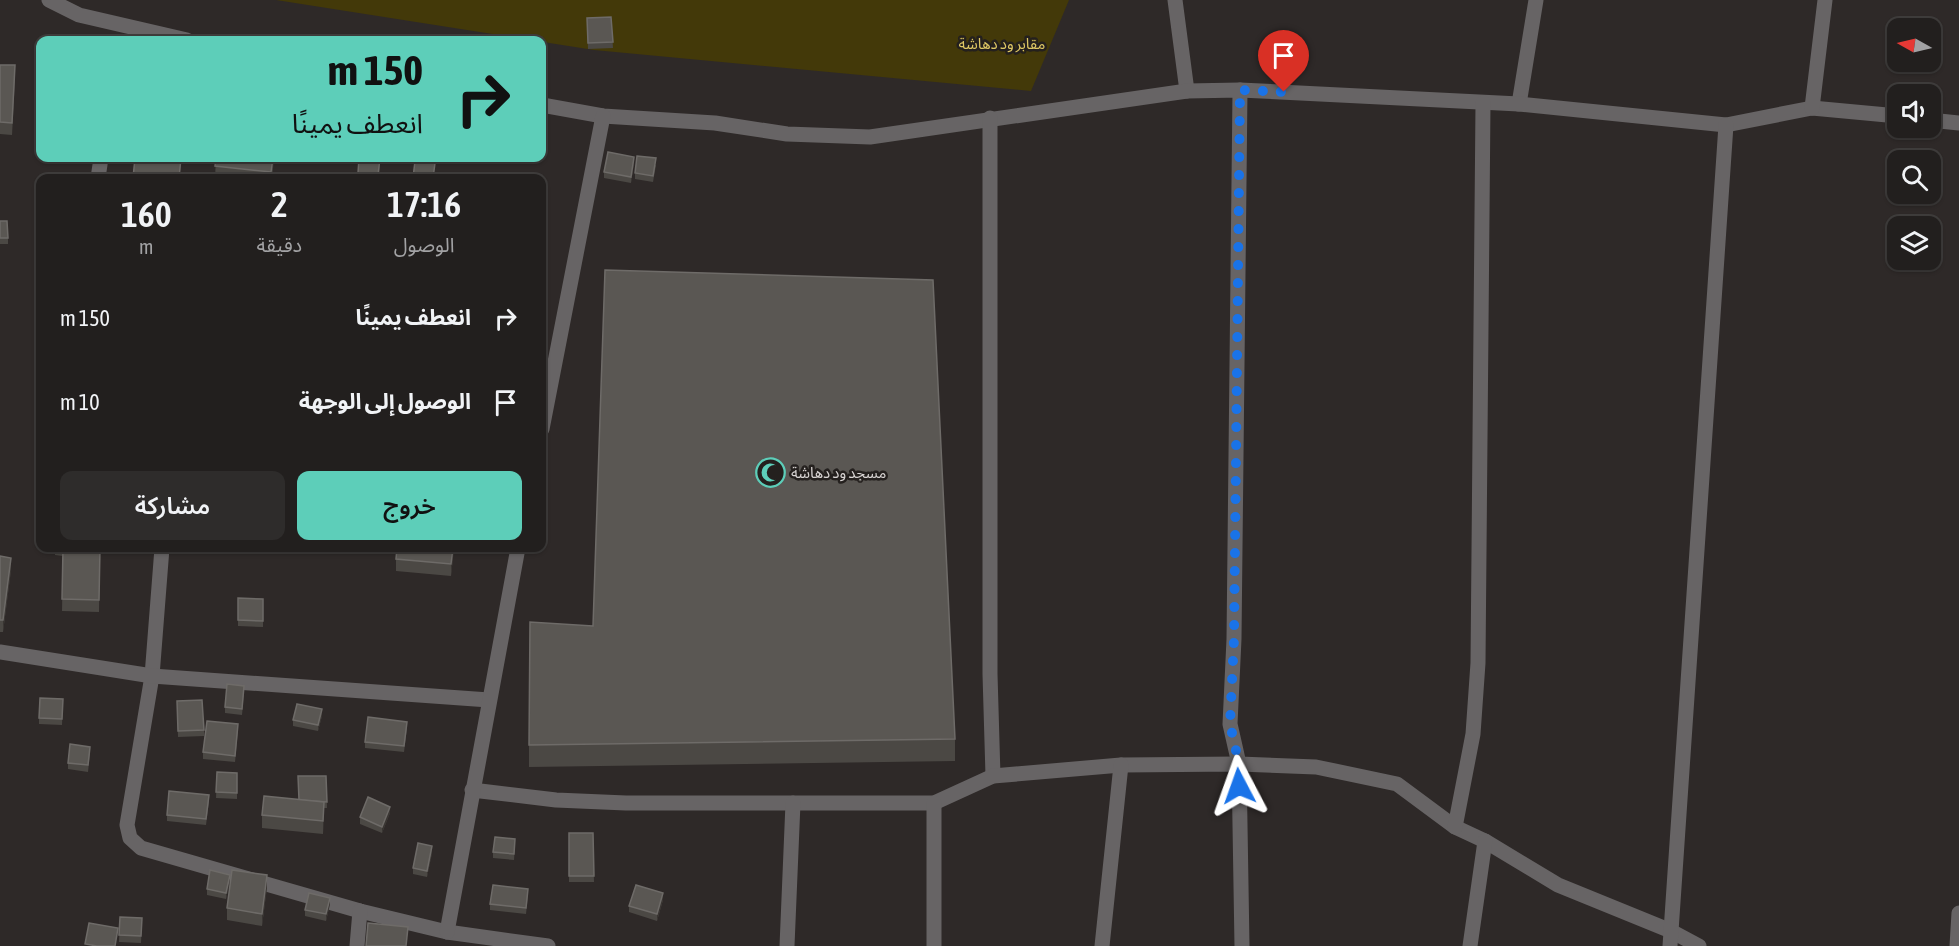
<!DOCTYPE html>
<html lang="ar">
<head>
<meta charset="utf-8">
<style>
  body { margin:0; font-family:"Asap Condensed","Noto Sans Arabic",sans-serif; background:#2e2c2b; color:#f1f3f6; direction:rtl; height:100vh; display:flex; flex-direction:column; font-size:22px; white-space:nowrap }
  * { box-sizing:border-box; margin:0 }
  p { font-size:20px; color:#a2a2a4 }
  .icon { flex:none; width:33px; height:33px; fill:none; stroke:currentColor; stroke-width:2; stroke-linecap:round; stroke-linejoin:round }
  .map { position:relative; flex:1; overflow:hidden; direction:ltr }
  .panel { position:absolute; left:36px; top:174px; width:510px; height:378px; display:flex; flex-direction:column; background:#221f1e; border-radius:12px; box-shadow:0 2px 4px #0004,0 0 0 2px #3f3d3c; direction:rtl }
  .panel>* { flex:none }
  .banner { position:absolute; left:36px; top:36px; width:510px; height:126px; border-radius:12px; box-shadow:0 2px 4px #0004,0 0 0 2px #3f3d3c; direction:rtl; background:#5dceb9; color:#111; overflow:hidden }
  .needle { width:39px; rotate:278deg }
  .buttons { position:absolute; left:1887px; top:18px; display:grid; gap:12px }
  .buttons a { display:grid; place-items:center; width:54px; height:54px; border-radius:12px; background:#221f1e; box-shadow:0 2px 4px #0004,0 0 0 2px #3f3d3c; font-size:30px }
  .pin { position:absolute; display:grid; place-items:center; width:51px; height:51px; color:#fff; margin:-62px -26px; border-radius:50% 50% 50% 0; rotate:-45deg; box-shadow:0 0 6px #0007 }
  .pin .icon { rotate:45deg }
  .me { position:absolute; width:66px; margin:-33px; rotate:356deg; stroke-linejoin:round; filter:drop-shadow(0 0 4px #0008) }
  .turn { display:flex; align-items:center; gap:21px; height:126px; padding:0 24px; font-size:27px }
  .turn .icon { width:78px; height:78px; stroke-width:2.5 }
  .turn b { display:block; font-size:42px; line-height:51px }
  .eta { display:flex; justify-content:space-evenly; align-items:center; height:102px; text-align:center }
  .eta b { font-size:36px; font-weight:600; line-height:42px }
  .primary-button { display:flex; gap:12px; margin-top:auto; padding:12px 24px }
  .primary-button a { flex:1; height:69px; border-radius:12px; background:#5dceb9; color:#111; font-size:24px; font-weight:600; line-height:69px; text-align:center }
  .primary-button a+a { background:#2e2c2b; color:#f1f3f6 }
  ul { padding:0; list-style:none }
  li { display:flex; align-items:center; gap:18px; height:84px; padding:0 24px }
  li div { flex:1 }
  li b { display:block; font-size:22px }
  li em { font-style:normal }
  .map>svg:first-child { display:block }
  .green { fill:#433909 }
  .lines { fill:none; stroke-linecap:round; stroke-linejoin:round }
  .minor { stroke:#676465; stroke-width:15 }
  .wall { fill:#4b4844 }
  .shaded-wall { fill:#393532 }
  .building { fill:#5a5753; stroke:#6e6b68; stroke-width:1.5 }
  .route { stroke:#1a73e8; stroke-width:10; stroke-dasharray:0 18 }
  .labels { text-anchor:middle; stroke-width:5; stroke-linejoin:round; paint-order:stroke }
  .park-label { font-size:15px; fill:#dec764; stroke:#24201e }
  .poi-label { font-size:15px; fill:#d9d5d4; stroke:#24201e; text-anchor:start }
</style>
</head>
<body>
<div class="map">
<svg width="1959" height="946" viewBox="0 0 1959 946">
  <rect width="100%" height="100%" fill="#2e2928"/>
  <path class="green" d="M 276,0 L 1069,0 L 1031,91 L 594,50 Z"/>
  <g class="lines">
    <g class="minor">
      <path d="M 49,0 L 79,15 L 187,40"/>
      <path d="M 1175,0 L 1187,91"/>
      <path d="M 1240,90 L 1234,639 L 1230,724 L 1239,764 L 1316,767 L 1397,784 L 1455,827 L 1485,841 L 1558,885 L 1671,931 L 1699,946"/>
      <path d="M 1519,104 L 1536,0"/>
      <path d="M 542,105 L 603,116 L 715,123 L 787,134 L 870,137 L 1187,91 L 1240,90 L 1519,104 L 1726,125 L 1812,108 L 1898,116"/>
      <path d="M 1812,108 L 1825,0"/>
      <path d="M 990,118 L 990,674 L 993,776"/>
      <path d="M 1930,120 L 1959,123"/>
      <path d="M 98,178 L 101,158"/>
      <path d="M 542,429 L 603,116"/>
      <path d="M 162,548 L 152,676 L 127,825 L 130,838 L 141,848 L 360,911 L 447,932 L 548,946"/>
      <path d="M 0,652 L 152,676 L 489,700"/>
      <path d="M 472,790 L 556,800 L 626,803 L 934,803 L 993,776 L 1121,765 L 1239,764 L 1242,946"/>
      <path d="M 1455,827 L 1473,734 L 1478,663 L 1483,103"/>
      <path d="M 447,932 L 518,548"/>
      <path d="M 357,946 L 360,911"/>
      <path d="M 787,946 L 793,803"/>
      <path d="M 934,946 L 934,803"/>
      <path d="M 1102,946 L 1121,765"/>
      <path d="M 1470,946 L 1485,841"/>
      <path d="M 1670,946 L 1726,125"/>
      <path d="M 1957,946 L 1959,913"/>
    </g>
  </g>
  <g class="wall">
    <path d="M 611,17 L 613,48 L 588,49 L 587,18 Z"/>
    <path d="M 0,65 L 15,78 L 12,135 L 0,134 Z"/>
    <path d="M 216,158 L 274,158 L 272,178 L 215,178 Z"/>
    <path d="M 380,158 L 379,178 L 358,178 L 358,173 Z"/>
    <path d="M 634,163 L 631,183 L 604,178 L 604,172 Z"/>
    <path d="M 656,165 L 653,182 L 635,179 L 635,173 Z"/>
    <path d="M 0,221 L 8,238 L 8,244 L 0,244 Z"/>
    <path d="M 40,461 L 40,521 L 35,520 L 35,508 Z"/>
    <path d="M 55,548 L 100,548 L 99,612 L 62,611 L 63,556 L 55,555 Z"/>
    <path d="M 454,548 L 451,576 L 396,571 L 396,559 Z"/>
    <path d="M 0,556 L 11,570 L 3,632 L 0,632 Z"/>
    <path d="M 238,598 L 263,599 L 263,627 L 238,626 Z"/>
    <path d="M 593,626 L 955,739 L 955,761 L 529,767 L 529,745 Z"/>
    <path d="M 244,692 L 242,715 L 225,713 L 225,707 Z"/>
    <path d="M 63,699 L 62,725 L 39,724 L 39,718 Z"/>
    <path d="M 177,701 L 204,730 L 204,736 L 178,737 Z"/>
    <path d="M 322,716 L 318,731 L 293,726 L 293,720 Z"/>
    <path d="M 407,728 L 404,752 L 365,748 L 365,742 Z"/>
    <path d="M 238,730 L 235,762 L 203,759 L 203,752 Z"/>
    <path d="M 90,753 L 88,772 L 68,769 L 68,763 Z"/>
    <path d="M 217,772 L 237,773 L 237,799 L 216,798 Z"/>
    <path d="M 326,776 L 327,808 L 324,808 L 323,834 L 262,828 L 262,815 L 299,800 Z"/>
    <path d="M 209,801 L 206,825 L 167,821 L 167,815 Z"/>
    <path d="M 390,813 L 382,833 L 360,824 L 360,817 Z"/>
    <path d="M 569,833 L 593,833 L 594,882 L 569,882 Z"/>
    <path d="M 515,845 L 514,860 L 493,858 L 493,852 Z"/>
    <path d="M 432,853 L 427,877 L 413,874 L 413,868 Z"/>
    <path d="M 230,881 L 226,899 L 207,895 L 207,889 Z"/>
    <path d="M 267,887 L 262,926 L 227,920 L 227,908 Z"/>
    <path d="M 528,895 L 526,914 L 490,910 L 490,904 Z"/>
    <path d="M 663,900 L 657,921 L 629,912 L 629,906 Z"/>
    <path d="M 330,904 L 326,921 L 305,916 L 305,910 Z"/>
    <path d="M 120,917 L 142,918 L 141,943 L 119,942 Z"/>
  </g>
  <g class="shaded-wall">
    <path d="M 634,157 L 634,163 L 631,183 L 631,177 Z"/>
    <path d="M 273,158 L 274,158 L 271,178 L 271,172 Z"/>
    <path d="M 453,548 L 454,548 L 451,576 L 451,564 Z"/>
    <path d="M 11,558 L 11,570 L 3,632 L 3,620 Z"/>
    <path d="M 322,709 L 322,716 L 318,731 L 318,725 Z"/>
    <path d="M 324,802 L 324,814 L 323,834 L 323,821 Z"/>
    <path d="M 390,807 L 390,813 L 382,833 L 382,827 Z"/>
    <path d="M 432,846 L 432,853 L 427,877 L 427,871 Z"/>
    <path d="M 230,875 L 230,881 L 226,899 L 226,893 Z"/>
    <path d="M 267,875 L 267,887 L 262,926 L 262,914 Z"/>
    <path d="M 663,893 L 663,900 L 657,921 L 657,914 Z"/>
    <path d="M 330,898 L 330,904 L 326,921 L 326,914 Z"/>
  </g>
  <g class="building">
    <path d="M 611,17 L 613,42 L 588,43 L 587,18 Z"/>
    <path d="M 0,65 L 15,65 L 12,123 L 0,122 Z"/>
    <path d="M 608,152 L 634,157 L 631,177 L 604,172 Z"/>
    <path d="M 637,156 L 656,158 L 653,176 L 635,173 Z"/>
    <path d="M 135,158 L 181,158 L 179,178 L 133,178 Z"/>
    <path d="M 216,158 L 273,158 L 271,172 L 215,166 Z"/>
    <path d="M 359,158 L 380,158 L 378,175 L 358,173 Z"/>
    <path d="M 415,161 L 435,163 L 433,178 L 413,178 Z"/>
    <path d="M 0,221 L 7,221 L 8,238 L 0,238 Z"/>
    <path d="M 605,270 L 933,280 L 955,739 L 529,745 L 530,622 L 593,626 Z"/>
    <path d="M 40,461 L 40,509 L 35,508 Z"/>
    <path d="M 63,548 L 100,548 L 99,600 L 62,599 Z"/>
    <path d="M 397,548 L 453,548 L 451,564 L 396,559 Z"/>
    <path d="M 0,556 L 11,558 L 3,620 L 0,620 Z"/>
    <path d="M 238,598 L 263,599 L 263,621 L 238,620 Z"/>
    <path d="M 227,684 L 244,686 L 242,709 L 225,707 Z"/>
    <path d="M 40,698 L 63,699 L 62,719 L 39,718 Z"/>
    <path d="M 202,700 L 204,730 L 178,731 L 177,701 Z"/>
    <path d="M 297,704 L 322,709 L 318,725 L 293,720 Z"/>
    <path d="M 368,717 L 407,722 L 404,746 L 365,742 Z"/>
    <path d="M 207,721 L 238,724 L 235,756 L 203,752 Z"/>
    <path d="M 70,744 L 90,747 L 88,765 L 68,763 Z"/>
    <path d="M 217,772 L 237,773 L 237,793 L 216,792 Z"/>
    <path d="M 298,776 L 326,776 L 327,802 L 299,800 Z"/>
    <path d="M 169,791 L 209,795 L 206,819 L 167,815 Z"/>
    <path d="M 264,796 L 324,802 L 323,821 L 262,815 Z"/>
    <path d="M 368,797 L 390,807 L 382,827 L 360,817 Z"/>
    <path d="M 569,833 L 593,833 L 594,876 L 569,876 Z"/>
    <path d="M 495,837 L 515,839 L 514,854 L 493,852 Z"/>
    <path d="M 418,843 L 432,846 L 427,871 L 413,868 Z"/>
    <path d="M 210,870 L 230,875 L 226,893 L 207,889 Z"/>
    <path d="M 232,870 L 267,875 L 262,914 L 227,908 Z"/>
    <path d="M 493,885 L 528,889 L 526,908 L 490,904 Z"/>
    <path d="M 636,885 L 663,893 L 657,914 L 629,906 Z"/>
    <path d="M 309,893 L 330,898 L 326,914 L 305,910 Z"/>
    <path d="M 120,917 L 142,918 L 141,936 L 119,935 Z"/>
    <path d="M 89,923 L 118,928 L 115,946 L 97,946 L 85,944 Z"/>
    <path d="M 368,923 L 408,927 L 406,946 L 366,946 Z"/>
  </g>
  <g class="lines">
    <path class="route" d="M 1239,786 L 1239,764 L 1230,724 L 1234,639 L 1240,90 L 1284,92"/>
  </g>
  <defs>
    <symbol id="mosque-ring" viewBox="-11 -11 22 22"><circle r="9.5" fill="#24201e" stroke="#5dceb9" stroke-width="1.5"/><path d="M3.5-4.9A6 6 0 1 0 3.5 4.9A5 5 0 1 1 3.5-4.9Z" fill="#5dceb9"/></symbol>
  </defs>
  <g fill-rule="evenodd">
    <use href="#mosque-ring" x="754" y="456" width="33" height="33"/>
  </g>
  <g class="labels">
    <g class="park-label">
      <text x="1002" y="49">مقابر ود دهاشة</text>
    </g>
    <g class="poi-label">
      <text x="791" y="478">مسجد ود دهاشة</text>
    </g>
  </g>
</svg>
<div class="buttons">
<a><svg class="needle" viewBox="-14 -14 28 28"><path d="M0-13l5 13h-10z" fill="#e53935"/><path d="M0 13l5-13h-10z" fill="#a2a2a4"/></svg></a>
<a><svg class="icon" aria-label="sound" viewBox="0 0 24 24"><path d="M4 9h4l5-4v14l-5-4H4zM17 9q2 3 0 6"/></svg></a>
<a><svg class="icon" aria-label="search" viewBox="0 0 24 24"><circle cx="10" cy="10" r="6"/><path d="M15 15l6 6"/></svg></a>
<a><svg class="icon" aria-label="layers" viewBox="0 0 24 24"><path d="M12 4l9 5-9 5-9-5zM3 14l9 5 9-5"/></svg></a>
</div>
<div class="pin" style="left:1284px;top:92px;background:#d93025"><svg class="icon" aria-label="arrive" viewBox="0 0 24 24"><path d="M6 21V4h12l-3 4 3 4H6"/></svg></div>
<svg class="me" style="left:1239px;top:786px" viewBox="-20 -20 40 40"><path d="M0-17L14 15 0 8-14 15z" fill="#1a73e8" stroke="#fff" stroke-width="4"/></svg>
<div class="banner">
<div class="turn"><svg class="icon" aria-label="right" viewBox="0 0 24 24"><path d="M7 20v-9h11M14 6l5 5-5 5"/></svg><div><b>150 m</b>انعطف يمينًا</div></div>
</div>
<section class="panel">
<div class="eta">
<div><b>17:16</b><p>الوصول</p></div>
<div><b>2</b><p>دقيقة</p></div>
<div><b>160</b><p>m</p></div>
</div>
<ul>
<li><svg class="icon" aria-label="right" viewBox="0 0 24 24"><path d="M7 20v-9h11M14 6l5 5-5 5"/></svg><div><b>انعطف يمينًا</b></div><em>150 m</em></li>
<li><svg class="icon" aria-label="arrive" viewBox="0 0 24 24"><path d="M6 21V4h12l-3 4 3 4H6"/></svg><div><b>الوصول إلى الوجهة</b></div><em>10 m</em></li>
</ul>
<div class="primary-button"><a>خروج</a><a>مشاركة</a></div>
</section>
</div>
</body>
</html>
